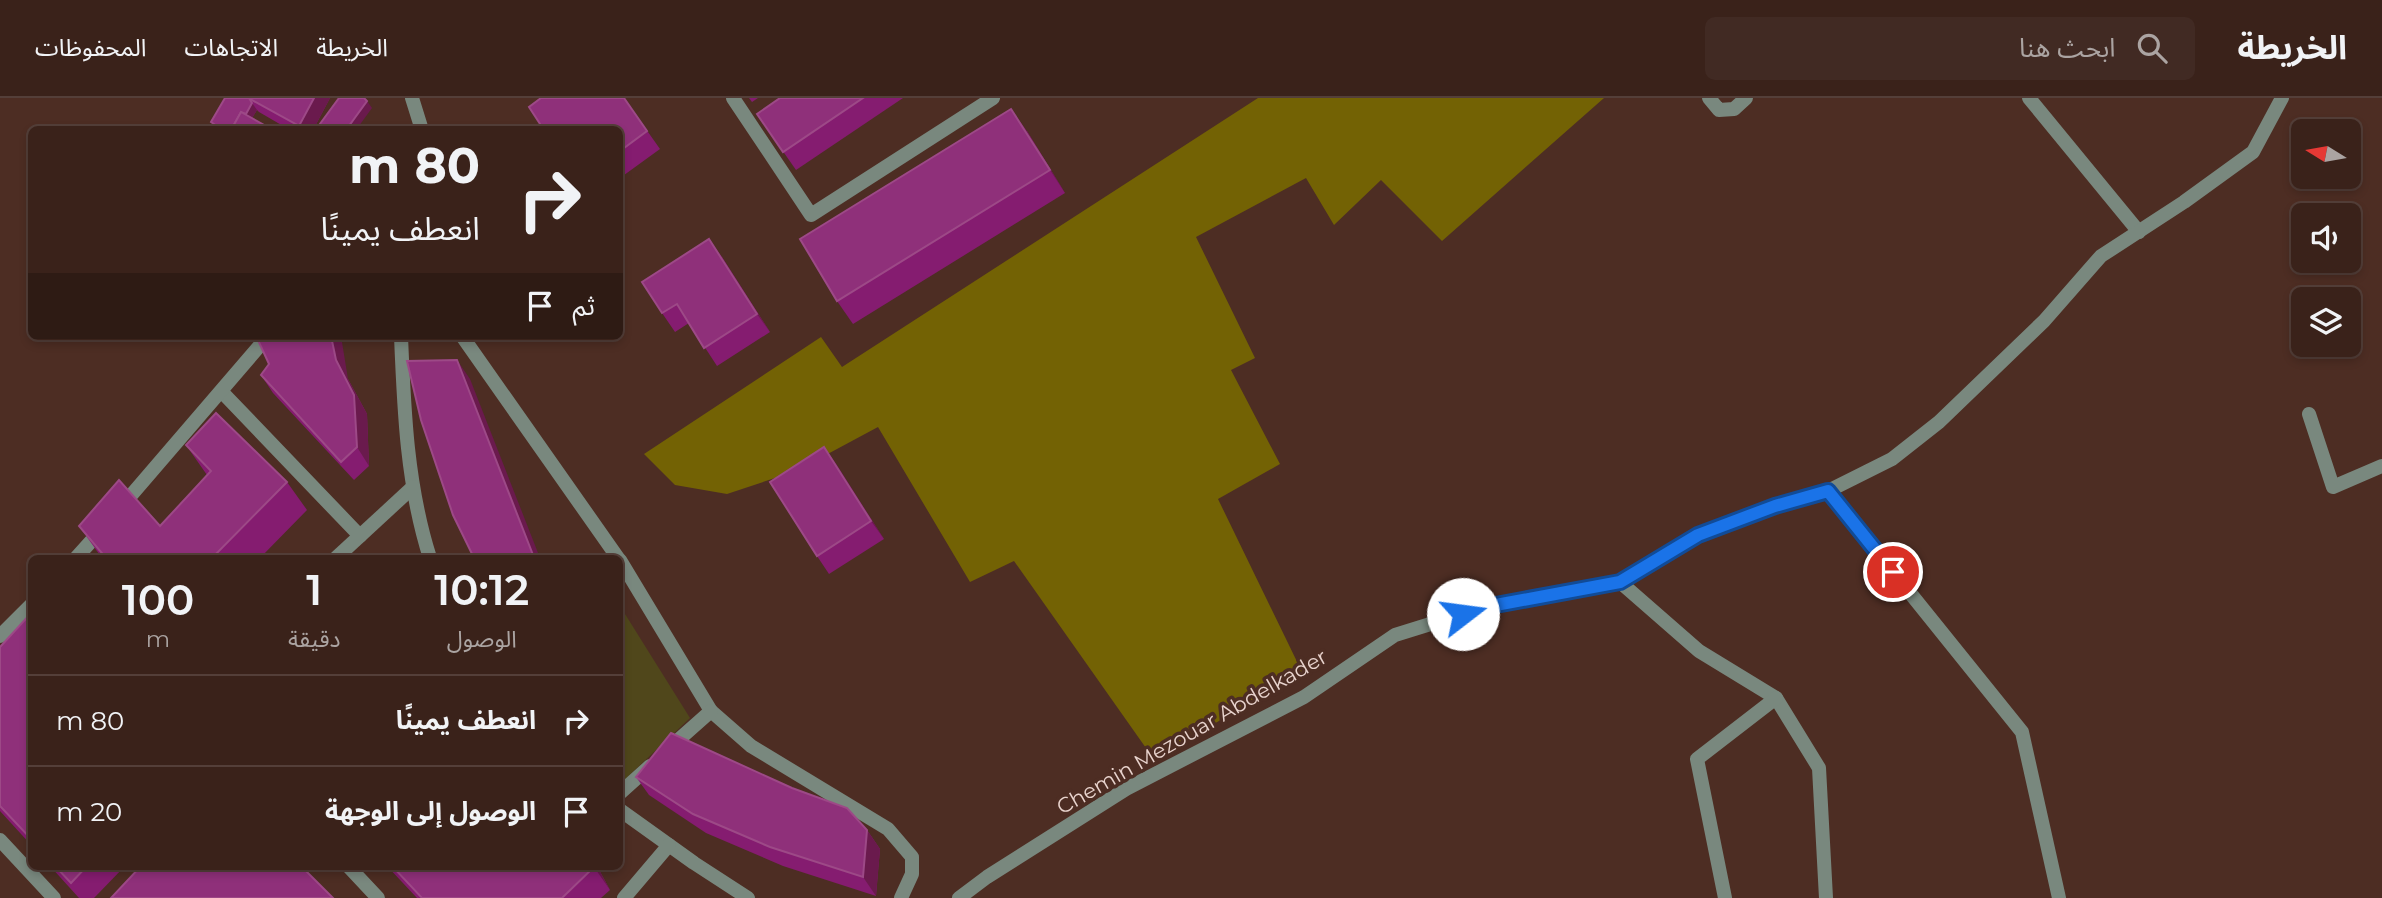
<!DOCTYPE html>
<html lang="ar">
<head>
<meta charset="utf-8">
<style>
  body { margin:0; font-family:Montserrat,"Noto Sans Arabic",sans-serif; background:#412a23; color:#f1f3f6; direction:rtl; height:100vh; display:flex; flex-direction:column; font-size:26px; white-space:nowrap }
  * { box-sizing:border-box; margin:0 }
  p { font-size:23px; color:#aba4a2 }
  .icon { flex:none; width:38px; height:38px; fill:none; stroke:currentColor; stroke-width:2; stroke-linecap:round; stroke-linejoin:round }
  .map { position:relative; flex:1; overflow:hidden; direction:ltr }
  .side { position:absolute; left:28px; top:457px; width:595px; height:315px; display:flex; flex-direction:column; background:#3a221a; border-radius:10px; box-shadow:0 4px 10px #0003,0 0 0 2px #543f39; direction:rtl }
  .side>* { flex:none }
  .guide { position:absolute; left:28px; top:28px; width:595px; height:214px; border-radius:10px; box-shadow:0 4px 10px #0003,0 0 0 2px #543f39; direction:rtl; background:#3a221a; color:#f1f3f6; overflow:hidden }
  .needle { width:46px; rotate:281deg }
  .controls { position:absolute; left:2291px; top:21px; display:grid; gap:14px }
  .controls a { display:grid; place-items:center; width:70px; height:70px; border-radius:10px; background:#3a221a; box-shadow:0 4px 10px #0003,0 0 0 2px #543f39; font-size:35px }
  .pin { position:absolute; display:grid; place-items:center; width:60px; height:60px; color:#fff; margin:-30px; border:4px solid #fff; border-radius:50%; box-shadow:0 2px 7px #0007 }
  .me { position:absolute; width:77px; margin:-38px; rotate:75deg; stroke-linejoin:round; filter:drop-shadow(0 0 5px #0008) }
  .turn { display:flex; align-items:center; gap:24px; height:147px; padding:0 28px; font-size:32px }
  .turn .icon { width:91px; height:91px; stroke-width:2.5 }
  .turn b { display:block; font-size:49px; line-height:60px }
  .then { display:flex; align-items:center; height:66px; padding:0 28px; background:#0003; gap:14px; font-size:26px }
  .eta { display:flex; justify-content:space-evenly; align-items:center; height:119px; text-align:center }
  .eta b { font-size:42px; font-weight:600; line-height:49px }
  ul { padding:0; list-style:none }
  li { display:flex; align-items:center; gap:21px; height:91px; padding:0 28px; border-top:2px solid #543f39 }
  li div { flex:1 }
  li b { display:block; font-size:26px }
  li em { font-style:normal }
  header { display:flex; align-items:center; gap:42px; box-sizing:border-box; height:98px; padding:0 35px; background:#3a221a; border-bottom:2px solid #543f39 }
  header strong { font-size:33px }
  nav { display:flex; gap:38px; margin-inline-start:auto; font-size:24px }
  .search { width:490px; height:63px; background:#412a23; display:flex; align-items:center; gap:18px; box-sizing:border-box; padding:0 24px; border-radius:10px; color:#aba4a2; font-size:26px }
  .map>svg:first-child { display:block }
  .green { fill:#50471b }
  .forest { fill:#736204 }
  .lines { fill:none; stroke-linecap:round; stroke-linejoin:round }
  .service { stroke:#79887e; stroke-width:14 }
  .minor { stroke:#79887e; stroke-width:14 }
  .tertiary { stroke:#79887e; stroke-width:14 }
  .wall { fill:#851c70 }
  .shaded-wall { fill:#6a1a4d }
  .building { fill:#8f307a; stroke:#9d4987; stroke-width:2 }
  .route-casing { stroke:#114b97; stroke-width:18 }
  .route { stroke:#1a73e8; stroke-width:12 }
  .labels { text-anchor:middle; stroke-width:7; stroke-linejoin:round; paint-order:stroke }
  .street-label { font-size:21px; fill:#e9d4ce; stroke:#4d2d23 }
</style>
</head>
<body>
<header>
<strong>الخريطة</strong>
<div class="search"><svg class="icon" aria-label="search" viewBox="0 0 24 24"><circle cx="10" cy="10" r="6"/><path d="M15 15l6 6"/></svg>ابحث هنا</div>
<nav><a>الخريطة</a><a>الاتجاهات</a><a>المحفوظات</a></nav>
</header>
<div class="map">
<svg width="2382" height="800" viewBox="0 0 2382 800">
  <rect width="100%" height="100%" fill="#4d2d23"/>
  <path class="green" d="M 625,516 L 690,620 L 620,686 L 620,522 Z"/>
  <path class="forest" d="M 1258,0 L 1604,0 L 1442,143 L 1381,82 L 1334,127 L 1306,80 L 1196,139 L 1255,260 L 1231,272 L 1280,366 L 1218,401 L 1303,576 L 1153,660 L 1014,463 L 970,484 L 878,329 L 796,373 L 727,396 L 675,387 L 644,356 L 821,239 L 842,269 Z"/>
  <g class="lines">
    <g class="service">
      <path d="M 401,238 C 404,313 407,388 430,460"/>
      <path d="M 462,238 L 618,460"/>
      <path d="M 222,294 L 360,438"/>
      <path d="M 121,409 L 268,238"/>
      <path d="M 76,460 L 103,430"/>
      <path d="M 336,460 L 413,389"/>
      <path d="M 620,462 L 711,613 L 751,648 L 888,731 L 912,759 L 912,776 L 901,800"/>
      <path d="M 0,538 L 32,506"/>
      <path d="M 667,652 L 711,613"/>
      <path d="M 620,695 L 650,668"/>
      <path d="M 620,712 L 694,765 L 748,800"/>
      <path d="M 0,742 L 54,800"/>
      <path d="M 348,768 L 378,800"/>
      <path d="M 624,800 L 669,747"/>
    </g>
    <g class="minor">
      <path d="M 412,0 L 422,32"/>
      <path d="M 733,0 L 811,117 L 993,0"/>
      <path d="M 1709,0 L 1719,12 L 1734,11 L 1746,0"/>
      <path d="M 2029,0 L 2139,134"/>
      <path d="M 2309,316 L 2333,389 L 2382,368"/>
      <path d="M 1828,393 L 2022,634 L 2059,800"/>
      <path d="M 1620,484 L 1699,553 L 1776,600 L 1819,670 L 1826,800"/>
      <path d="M 1725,800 L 1697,661 L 1776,600"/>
    </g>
    <path class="tertiary" d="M 959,800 L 987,779 L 1126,691 L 1304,599 L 1395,537 L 1485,509 L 1620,484 L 1698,437 L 1775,408 L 1828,393 L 1892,361 L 1939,324 L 2044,223 L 2101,158 L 2184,104 L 2253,54 L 2282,0"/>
  </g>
  <g class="wall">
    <path d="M 250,0 L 330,0 L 313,32 L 290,32 L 259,14 L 257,12 L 252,20 L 273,32 L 215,31 L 211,24 Z"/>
    <path d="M 624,0 L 660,51 L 620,80 L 620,32 L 544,32 Z"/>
    <path d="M 749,0 L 758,0 L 752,4 Z"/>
    <path d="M 780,0 L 903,0 L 796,72 L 757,16 Z"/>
    <path d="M 1027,33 L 1065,95 L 853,226 L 837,203 Z"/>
    <path d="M 722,159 L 770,234 L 717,268 L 689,225 L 675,234 L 662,215 Z"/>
    <path d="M 269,266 L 348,281 L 367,316 L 369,368 L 354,382 L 273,295 L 261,277 Z"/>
    <path d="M 186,347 L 287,384 L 307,412 L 260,460 L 102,460 L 79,428 L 160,428 L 207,377 Z"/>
    <path d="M 824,349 L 884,441 L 829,476 L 817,458 Z"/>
    <path d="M 32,514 L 32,748 L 0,713 L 0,549 Z"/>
    <path d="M 636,679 L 867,732 L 880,751 L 876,798 L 783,768 L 706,735 L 649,697 Z"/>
    <path d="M 50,768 L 125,768 L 94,800 L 79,800 Z"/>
    <path d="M 387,768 L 597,768 L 610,792 L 601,800 L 417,800 Z"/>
  </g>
  <g class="shaded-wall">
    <path d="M 314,0 L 330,0 L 313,32 L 301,32 L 299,28 Z"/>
    <path d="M 367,3 L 372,10 L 356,32 L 346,32 Z"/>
    <path d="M 252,5 L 257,12 L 245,32 L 236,32 Z"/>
    <path d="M 1011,11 L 1027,33 L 1065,95 L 1050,72 Z"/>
    <path d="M 709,141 L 722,159 L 770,234 L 757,216 Z"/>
    <path d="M 331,238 L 341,238 L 348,281 L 367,316 L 369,368 L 357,349 L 336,262 Z"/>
    <path d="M 457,262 L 470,281 L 540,460 L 535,460 L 533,457 Z"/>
    <path d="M 824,349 L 837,367 L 884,441 L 871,423 Z"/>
    <path d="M 867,732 L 880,751 L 876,798 L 863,779 Z"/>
    <path d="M 593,768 L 597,768 L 610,792 L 594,769 Z"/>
  </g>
  <g class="building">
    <path d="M 225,0 L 249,0 L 252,5 L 246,16 L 241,14 L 231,32 L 223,32 L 211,24 Z"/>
    <path d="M 250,0 L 314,0 L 299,28 L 250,1 Z"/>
    <path d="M 339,0 L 364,0 L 367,3 L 346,32 L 320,32 L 317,30 Z"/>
    <path d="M 541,0 L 624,0 L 647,33 L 620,53 L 620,32 L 565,32 L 563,29 L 560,32 L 544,32 L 529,9 Z"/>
    <path d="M 780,0 L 863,0 L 783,54 L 757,16 Z"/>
    <path d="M 1011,11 L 1050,72 L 837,203 L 800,141 Z"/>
    <path d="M 241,14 L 273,32 L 231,32 Z"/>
    <path d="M 709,141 L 757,216 L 704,250 L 677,206 L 662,215 L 642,184 Z"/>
    <path d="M 259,238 L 331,238 L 336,262 L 354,297 L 357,349 L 341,364 L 261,277 L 269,266 L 257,240 Z"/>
    <path d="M 457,262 L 533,457 L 530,460 L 474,460 L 453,417 L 421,322 L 407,263 Z"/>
    <path d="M 216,315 L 287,384 L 212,460 L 106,460 L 79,428 L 119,382 L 160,428 L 211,373 L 186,347 Z"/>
    <path d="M 824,349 L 871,423 L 817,458 L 770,384 Z"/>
    <path d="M 32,514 L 32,742 L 0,708 L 0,549 Z"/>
    <path d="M 671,635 L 792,690 L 847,710 L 867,732 L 863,779 L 770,749 L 693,716 L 636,679 Z"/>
    <path d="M 55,768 L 87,768 L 71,785 Z"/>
    <path d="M 141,768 L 301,768 L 333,800 L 111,800 Z"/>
    <path d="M 392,768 L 593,768 L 594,769 L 562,800 L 422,800 Z"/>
  </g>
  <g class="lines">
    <defs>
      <path id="route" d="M 1463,516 L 1485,509 L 1620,484 L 1698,437 L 1775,408 L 1828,393 L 1893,474"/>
    </defs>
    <use href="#route" class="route-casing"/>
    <use href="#route" class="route"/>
  </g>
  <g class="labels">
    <g class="street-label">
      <text transform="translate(1192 634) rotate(-30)" y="7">Chemin Mezouar Abdelkader</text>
    </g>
  </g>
</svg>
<div class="controls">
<a><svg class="needle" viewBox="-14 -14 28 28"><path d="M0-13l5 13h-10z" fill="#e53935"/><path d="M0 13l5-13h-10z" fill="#aba4a2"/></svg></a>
<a><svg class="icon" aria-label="sound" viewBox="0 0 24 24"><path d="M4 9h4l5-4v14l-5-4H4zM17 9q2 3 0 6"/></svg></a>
<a><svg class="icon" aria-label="layers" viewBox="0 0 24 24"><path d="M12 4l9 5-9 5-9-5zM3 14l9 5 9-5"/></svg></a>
</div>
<div class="pin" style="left:1893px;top:474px;background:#d93025"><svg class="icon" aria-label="arrive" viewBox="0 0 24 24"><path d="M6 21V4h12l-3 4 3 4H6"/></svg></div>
<svg class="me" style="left:1463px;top:516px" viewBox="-20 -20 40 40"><circle r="19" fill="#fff"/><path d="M0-13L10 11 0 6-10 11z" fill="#1a73e8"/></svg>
<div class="guide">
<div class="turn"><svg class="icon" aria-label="right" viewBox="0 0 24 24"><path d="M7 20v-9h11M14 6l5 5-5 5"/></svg><div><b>80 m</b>انعطف يمينًا</div></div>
<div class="then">ثم<svg class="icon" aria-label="arrive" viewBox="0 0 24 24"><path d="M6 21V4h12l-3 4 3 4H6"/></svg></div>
</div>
<section class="side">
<div class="eta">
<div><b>10:12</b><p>الوصول</p></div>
<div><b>1</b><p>دقيقة</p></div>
<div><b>100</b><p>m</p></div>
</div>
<ul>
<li><svg class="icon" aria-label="right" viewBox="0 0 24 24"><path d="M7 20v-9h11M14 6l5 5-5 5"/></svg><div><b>انعطف يمينًا</b></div><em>80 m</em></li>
<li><svg class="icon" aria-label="arrive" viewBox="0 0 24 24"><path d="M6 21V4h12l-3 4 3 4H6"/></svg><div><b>الوصول إلى الوجهة</b></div><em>20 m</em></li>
</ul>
</section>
</div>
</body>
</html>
